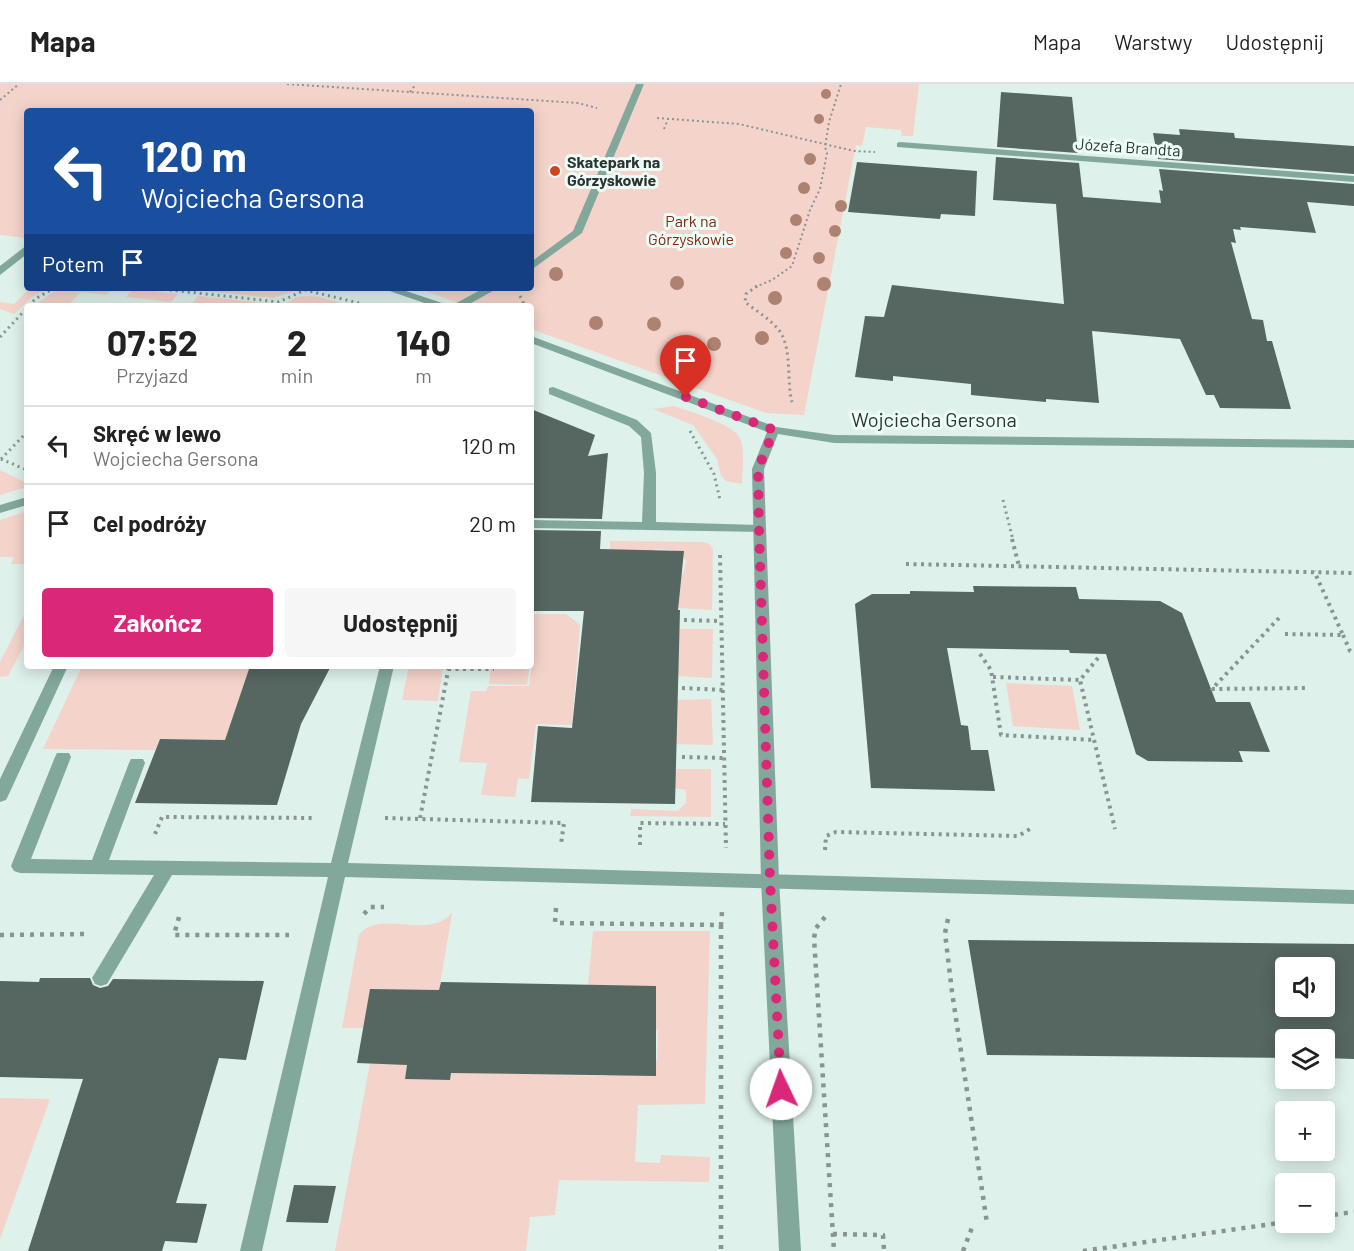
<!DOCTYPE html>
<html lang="pl">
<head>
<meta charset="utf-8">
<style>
  body { margin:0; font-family:Barlow,sans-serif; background:#f6f6f6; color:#222; height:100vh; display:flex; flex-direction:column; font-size:22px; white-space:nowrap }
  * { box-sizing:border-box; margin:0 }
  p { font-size:20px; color:#767676 }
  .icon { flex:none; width:33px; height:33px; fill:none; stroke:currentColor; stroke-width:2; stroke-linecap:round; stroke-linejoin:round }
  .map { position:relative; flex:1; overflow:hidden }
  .side { position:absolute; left:24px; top:219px; width:510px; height:366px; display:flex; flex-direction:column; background:#fff; border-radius:6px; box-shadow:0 3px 15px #0003 }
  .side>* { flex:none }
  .hud { position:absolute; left:24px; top:24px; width:510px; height:183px; border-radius:6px; box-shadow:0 3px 15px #0003; background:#1a4fa0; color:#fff; overflow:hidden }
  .buttons { position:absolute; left:1275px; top:873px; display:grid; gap:12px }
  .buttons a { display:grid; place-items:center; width:60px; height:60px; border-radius:6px; background:#fff; box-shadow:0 3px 15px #0003; font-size:30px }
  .pin { position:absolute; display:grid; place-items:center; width:51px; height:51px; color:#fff; margin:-62px -26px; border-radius:50% 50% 50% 0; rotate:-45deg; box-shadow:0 0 6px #0007 }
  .pin .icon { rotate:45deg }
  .me { position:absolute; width:66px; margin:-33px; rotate:357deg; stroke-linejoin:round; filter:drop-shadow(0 0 4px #0008) }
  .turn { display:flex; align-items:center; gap:21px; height:126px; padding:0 18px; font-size:27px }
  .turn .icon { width:78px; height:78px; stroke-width:2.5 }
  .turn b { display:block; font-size:42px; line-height:51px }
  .then { display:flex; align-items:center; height:57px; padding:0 18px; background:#0003; gap:12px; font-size:22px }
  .eta { display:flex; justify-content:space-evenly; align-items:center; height:102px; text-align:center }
  .eta b { font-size:36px; font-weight:700; line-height:42px }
  .button { display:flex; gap:12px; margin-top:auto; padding:12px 18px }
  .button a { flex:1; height:69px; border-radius:6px; background:#db2777; color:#fff; font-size:24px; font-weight:700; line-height:69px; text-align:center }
  .button a+a { background:#f6f6f6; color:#222 }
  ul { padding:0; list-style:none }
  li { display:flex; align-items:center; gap:18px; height:78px; padding:0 18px; border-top:2px solid #e0e0e0 }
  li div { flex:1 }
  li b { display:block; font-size:22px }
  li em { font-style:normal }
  header { display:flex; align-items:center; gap:36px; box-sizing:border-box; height:84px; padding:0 30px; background:#fff; border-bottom:2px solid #e0e0e0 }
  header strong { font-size:28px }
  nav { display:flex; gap:33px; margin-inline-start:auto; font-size:21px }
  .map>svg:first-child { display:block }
  .green { fill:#f4d3ca }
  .building { fill:#566660; fill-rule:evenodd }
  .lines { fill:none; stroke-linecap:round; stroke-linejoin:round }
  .path-far3 { stroke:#889591; stroke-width:2; stroke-dasharray:2 3; stroke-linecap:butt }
  .path-far2 { stroke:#889591; stroke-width:3; stroke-dasharray:2 4; stroke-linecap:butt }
  .path-far1 { stroke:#889591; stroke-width:4; stroke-dasharray:3 4.5; stroke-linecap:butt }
  .path { stroke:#889591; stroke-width:4.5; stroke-dasharray:4 6; stroke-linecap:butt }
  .lane { fill:#82a89b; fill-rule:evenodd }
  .street { fill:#82a89b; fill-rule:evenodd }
  .tree { fill:#ad8270 }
  .route { stroke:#db2777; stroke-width:10; stroke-dasharray:0 18 }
  .poi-dot { fill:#ce451d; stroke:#ecfef7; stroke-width:2 }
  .labels { text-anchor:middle; stroke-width:6; stroke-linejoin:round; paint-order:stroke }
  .far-street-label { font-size:16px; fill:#2c3331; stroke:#ecfef7 }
  .far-poi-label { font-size:16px; font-weight:bold; fill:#2c3331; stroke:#ecfef7; text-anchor:start }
  .far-park-label { font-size:16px; fill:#85280c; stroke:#ecfef7 }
  .street-label { font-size:20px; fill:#2c3331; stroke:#ecfef7 }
</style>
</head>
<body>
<header>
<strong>Mapa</strong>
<nav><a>Mapa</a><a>Warstwy</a><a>Udostępnij</a></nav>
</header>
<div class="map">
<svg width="1354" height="1167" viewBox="0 0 1354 1167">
  <rect width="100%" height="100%" fill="#def1ea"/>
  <g class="green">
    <path d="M 0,0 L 919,0 L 913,52 L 902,52 L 901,46 L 866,43 L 862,62 L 856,61 L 804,331 L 766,329 L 531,245 L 531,222 L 467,222 L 417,204 L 531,204 L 531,27 L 27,27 L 27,154 L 0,151 Z"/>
    <path d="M 30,204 L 48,204 L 32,213 L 14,230 L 0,225 L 0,218 L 14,220 Z"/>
    <path d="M 65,204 L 114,204 L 106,211 L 81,208 L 67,222 L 33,222 L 52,209 Z"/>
    <path d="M 197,204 L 270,204 L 295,207 L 273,214 L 195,206 Z"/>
    <path d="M 133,205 L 178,210 L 171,218 L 126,213 Z"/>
    <path d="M 198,212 L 256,218 L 262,222 L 191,221 Z"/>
    <path d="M 304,212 L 319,213 L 353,222 L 338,222 L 335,219 L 324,222 L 283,222 L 294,214 Z"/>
    <path d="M 674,322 C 690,328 737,340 741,357 C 745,370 742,387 742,400 L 726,397 L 721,392 L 717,375 L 693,341 L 653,325 Z"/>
    <path d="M 0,386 L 27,399 L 27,403 L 0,411 Z"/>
    <path d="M 27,427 L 27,480 L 11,480 L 14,473 L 0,473 L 0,436 Z"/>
    <path d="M 610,457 L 702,458 L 709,460 L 713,465 L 712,526 L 678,524 L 679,492 L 683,490 L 686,478 L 682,470 L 671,466 L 655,465 L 653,472 L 610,472 Z"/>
    <path d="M 25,529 L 27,529 L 27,556 L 8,592 L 0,593 L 0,578 Z"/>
    <path d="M 531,530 L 566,530 L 580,541 L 572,641 L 536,640 L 529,695 L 518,694 L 515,713 L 481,711 L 487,679 L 459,678 L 471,607 L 486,607 L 488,602 L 529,602 L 533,573 L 531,572 Z"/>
    <path d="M 678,545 L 713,545 L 712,594 L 676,592 Z"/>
    <path d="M 82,582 L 250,582 L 225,656 L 160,655 L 155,666 L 43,665 Z"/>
    <path d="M 409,582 L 443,582 L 438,617 L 402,616 Z"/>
    <path d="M 491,582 L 530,582 L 527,601 L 489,600 Z"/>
    <path d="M 1006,599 L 1072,602 L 1080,646 L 1013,642 Z"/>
    <path d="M 711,615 L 713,661 L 673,660 L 675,616 Z"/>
    <path d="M 674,685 L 711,685 L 711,733 L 630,732 L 631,725 L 678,727 L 686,719 L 686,706 L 673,704 Z"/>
    <path d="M 452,829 L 439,906 L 367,944 L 342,944 L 359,851 C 379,824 428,857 452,829 Z"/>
    <path d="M 593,847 L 710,847 L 705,1020 L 638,1021 L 635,1078 L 660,1079 L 661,1071 L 710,1073 L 709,1098 L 559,1096 L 555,1131 L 530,1133 L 526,1167 L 335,1167 L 370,979 L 407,980 L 405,995 L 449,996 L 451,989 L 560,981 L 560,991 L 607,992 L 608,975 L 657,976 L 658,946 L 653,946 L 656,902 L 588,902 Z"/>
    <path d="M 0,1014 L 50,1015 L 0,1155 Z"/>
  </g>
  <g class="building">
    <path d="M 1001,8 L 1072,13 L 1078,69 L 997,63 Z"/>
    <path d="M 1179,45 L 1234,49 L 1235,54 L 1354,62 L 1354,90 L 1158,75 L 1153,49 L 1180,51 Z"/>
    <path d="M 996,73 L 1079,79 L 1083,113 L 1161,119 L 1159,106 L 1163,107 L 1159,85 L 1354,100 L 1354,122 L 1307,118 L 1316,149 L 1240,143 L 1241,146 L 1233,145 L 1236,159 L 1231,158 L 1252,235 L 1263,236 L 1267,257 L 1272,257 L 1291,325 L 1220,324 L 1214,311 L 1206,311 L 1180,255 L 1092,247 L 1099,319 L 1046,315 L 1046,318 L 971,311 L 971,300 L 893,292 L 893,297 L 855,293 L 865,232 L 884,233 L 892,201 L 1064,220 L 1056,120 L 993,116 Z"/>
    <path d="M 857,78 L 977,87 L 975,132 L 941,130 L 940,135 L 848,128 Z"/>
    <path d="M 531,325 L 595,351 L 588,372 L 608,369 L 602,435 L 531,434 Z"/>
    <path d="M 531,446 L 601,447 L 600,465 L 684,467 L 678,526 L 680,526 L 675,720 L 531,718 L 538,642 L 572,644 L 584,527 L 531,527 Z"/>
    <path d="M 973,502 L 1076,503 L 1079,515 L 1160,517 L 1182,529 L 1216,618 L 1250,618 L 1270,668 L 1239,667 L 1243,678 L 1148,677 L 1136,670 L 1106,570 L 1070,569 L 1069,566 L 947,564 L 961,641 L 968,642 L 971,666 L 988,666 L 995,707 L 871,704 L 855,520 L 872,510 L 910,510 L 910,507 L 974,508 Z"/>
    <path d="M 250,582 L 331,582 L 301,640 L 277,721 L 135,719 L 160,655 L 225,656 Z"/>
    <path d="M 968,856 L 1354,860 L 1354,975 L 1324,974 L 1324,956 L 1286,956 L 1286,974 L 987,971 ZM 1286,884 L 1324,884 L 1324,922 L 1286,922 Z"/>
    <path d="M 40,894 L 90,894 L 93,901 L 100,904 L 108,902 L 113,895 L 264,897 L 246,976 L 219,974 L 176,1119 L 207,1120 L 197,1159 L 165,1157 L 162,1167 L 28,1167 L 83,995 L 0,993 L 0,897 L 39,898 Z"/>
    <path d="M 441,898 L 656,902 L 656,992 L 451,989 L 450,996 L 405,995 L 407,981 L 357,979 L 370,905 L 439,906 Z"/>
    <path d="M 294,1101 L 336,1102 L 328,1139 L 286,1138 Z"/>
  </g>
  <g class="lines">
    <g class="path-far3">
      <path d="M 287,0 L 578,19 L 597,24"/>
      <path d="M 410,8 L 416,0"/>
      <path d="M 0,16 L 19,0"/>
      <path d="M 657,34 L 739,40 L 854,67 L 875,68"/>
      <path d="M 664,45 L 668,35"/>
      <path d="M 755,203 L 772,196 L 792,182 L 810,126 L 820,105 L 827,69 L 825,63 L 829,38 L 841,0"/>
    </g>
    <g class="path-far2">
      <path d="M 757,202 L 746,210 L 745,218 C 756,227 769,234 778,245 C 793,263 786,296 792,318"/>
      <path d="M 152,204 L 279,218 L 305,206 L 359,219"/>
      <path d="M 293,204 L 304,206"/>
      <path d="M 520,212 L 525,222"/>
      <path d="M 29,222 L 35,215 L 54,204"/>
      <path d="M 0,253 L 27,224"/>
      <path d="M 690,347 L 714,390 L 720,416"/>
      <path d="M 1,375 L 27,348"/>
      <path d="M 1,375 L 27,386"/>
      <path d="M 1003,416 L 1013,456"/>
    </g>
    <g class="path-far1">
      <path d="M 1012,455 L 1019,482"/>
      <path d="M 720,471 L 726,764"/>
      <path d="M 906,480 L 1354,489"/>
      <path d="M 1279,534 L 1212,605 L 1308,604"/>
      <path d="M 684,536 L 721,537"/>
      <path d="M 1285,550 L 1343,551 L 1314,487"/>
      <path d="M 1343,551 L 1350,567 L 1354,569"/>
      <path d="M 980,570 L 991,586 L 1001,651 L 1095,656"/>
      <path d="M 1098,574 L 1080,596 L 1115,745"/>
      <path d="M 448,585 L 494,585"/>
      <path d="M 993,593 L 1080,596"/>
      <path d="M 682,604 L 723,606"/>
      <path d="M 682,673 L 724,674"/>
      <path d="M 385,734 L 564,739 L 561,760"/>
      <path d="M 420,734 L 449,582"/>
      <path d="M 155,750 L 162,733 L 316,734"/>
      <path d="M 640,761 L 640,739 L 725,740"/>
      <path d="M 825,766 L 826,752 L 836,748 L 1018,752 L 1030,745"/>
    </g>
    <g class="path">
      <path d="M 556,824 L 555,839 L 721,841 L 722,828"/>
      <path d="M 364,830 L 370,823 L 384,823"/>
      <path d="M 179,833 L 174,851 L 289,851"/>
      <path d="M 825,833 L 816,844 L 814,854 L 834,1167"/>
      <path d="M 948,835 L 945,849 L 952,908 L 987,1139"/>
      <path d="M 721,841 L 721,1167"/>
      <path d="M 0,851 L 89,850"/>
      <path d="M 1324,1132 L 1354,1128"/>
      <path d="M 833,1150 L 883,1151 L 884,1167"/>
      <path d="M 963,1167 L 973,1141"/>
      <path d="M 1083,1167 L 1286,1138"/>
    </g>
    <g class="lane">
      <path d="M 27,161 L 27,170 L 0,191 L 0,182 Z"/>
      <path d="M 553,303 L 637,336 L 651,349 L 656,389 L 656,438 L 759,441 L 766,445 L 764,448 L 531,444 L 531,436 L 642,438 L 644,389 L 641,353 L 629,342 L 549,310 L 549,304 Z"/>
      <path d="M 380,582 L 394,582 L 348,779 L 1354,806 L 1354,820 L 345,793 L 262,1167 L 240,1167 L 328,793 L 172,791 L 107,900 L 101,902 L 95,900 L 92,894 L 154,791 L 20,789 L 14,787 L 11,782 L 55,673 L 57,669 L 69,669 L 71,673 L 31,775 L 92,776 L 129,679 L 131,675 L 143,675 L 145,679 L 109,776 L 331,779 Z"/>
    </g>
    <g class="street">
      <path d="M 636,0 L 644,0 L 582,149 L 531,186 L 531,178 L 573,147 Z"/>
      <path d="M 900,58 L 1354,92 L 1354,98 L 897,63 L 897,59 Z"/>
      <path d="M 381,204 L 397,204 L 451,222 L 433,222 Z"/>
      <path d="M 484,204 L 498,204 L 466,222 L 451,222 Z"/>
      <path d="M 531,252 L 776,343 L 834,351 L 1354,356 L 1354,364 L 834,359 L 778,350 L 764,385 L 766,445 L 779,796 L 801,1167 L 779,1167 L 761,796 L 752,385 L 767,348 L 531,259 Z"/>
      <path d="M 27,413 L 27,421 L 0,429 L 0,421 Z"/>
      <path d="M 54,582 L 68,582 L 8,712 L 6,716 L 0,718 L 0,695 Z"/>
    </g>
  </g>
  <g class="tree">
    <circle cx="826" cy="10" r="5"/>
    <circle cx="819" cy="35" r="5"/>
    <circle cx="810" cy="75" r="6"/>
    <circle cx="804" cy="104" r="6"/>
    <circle cx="841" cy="122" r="6"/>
    <circle cx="796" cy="136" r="6"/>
    <circle cx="835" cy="147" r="6"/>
    <circle cx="786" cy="169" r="6"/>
    <circle cx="819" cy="174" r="6"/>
    <circle cx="556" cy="190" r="7"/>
    <circle cx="677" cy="199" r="7"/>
    <circle cx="824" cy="200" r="7"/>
    <circle cx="775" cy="214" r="7"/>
    <circle cx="596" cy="239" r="7"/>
    <circle cx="654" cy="240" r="7"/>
    <circle cx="762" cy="254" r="7"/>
    <circle cx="714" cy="260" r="7"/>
  </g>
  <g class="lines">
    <path class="route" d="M 686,313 L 774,346 L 758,385 L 759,445 L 770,796 L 781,1005"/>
  </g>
  <circle class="poi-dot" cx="555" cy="87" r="6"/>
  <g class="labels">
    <g class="far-street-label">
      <text transform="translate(1128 63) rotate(4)" y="6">Józefa Brandta</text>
    </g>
    <g class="far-poi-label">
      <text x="567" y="84">Skatepark na<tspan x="567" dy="18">Górzyskowie</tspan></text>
    </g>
    <g class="far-park-label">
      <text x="691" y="143">Park na<tspan x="691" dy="18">Górzyskowie</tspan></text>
    </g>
    <g class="street-label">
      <text x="934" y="343">Wojciecha Gersona</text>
    </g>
  </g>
</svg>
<div class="buttons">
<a><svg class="icon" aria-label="sound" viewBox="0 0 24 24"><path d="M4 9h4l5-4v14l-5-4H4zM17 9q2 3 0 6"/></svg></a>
<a><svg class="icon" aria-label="layers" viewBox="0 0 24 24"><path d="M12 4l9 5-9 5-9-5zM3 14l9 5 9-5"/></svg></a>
<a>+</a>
<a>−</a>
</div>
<div class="pin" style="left:686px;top:313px;background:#d93025"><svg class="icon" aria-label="arrive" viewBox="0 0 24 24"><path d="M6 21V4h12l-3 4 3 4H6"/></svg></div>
<svg class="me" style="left:781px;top:1005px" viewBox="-20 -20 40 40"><circle r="19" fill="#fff"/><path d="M0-13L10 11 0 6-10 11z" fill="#db2777"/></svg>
<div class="hud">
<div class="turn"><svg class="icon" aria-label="left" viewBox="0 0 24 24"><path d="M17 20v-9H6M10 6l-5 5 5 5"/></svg><div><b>120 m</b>Wojciecha Gersona</div></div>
<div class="then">Potem<svg class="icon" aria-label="arrive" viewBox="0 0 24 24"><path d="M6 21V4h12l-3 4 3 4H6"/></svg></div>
</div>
<section class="side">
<div class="eta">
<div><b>07:52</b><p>Przyjazd</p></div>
<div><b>2</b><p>min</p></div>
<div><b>140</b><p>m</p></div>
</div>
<ul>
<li><svg class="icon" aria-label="left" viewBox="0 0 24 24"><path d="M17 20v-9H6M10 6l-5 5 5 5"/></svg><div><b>Skręć w lewo</b><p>Wojciecha Gersona</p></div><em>120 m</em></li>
<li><svg class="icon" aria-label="arrive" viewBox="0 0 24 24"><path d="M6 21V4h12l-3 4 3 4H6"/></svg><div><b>Cel podróży</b></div><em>20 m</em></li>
</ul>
<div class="button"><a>Zakończ</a><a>Udostępnij</a></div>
</section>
</div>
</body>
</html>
